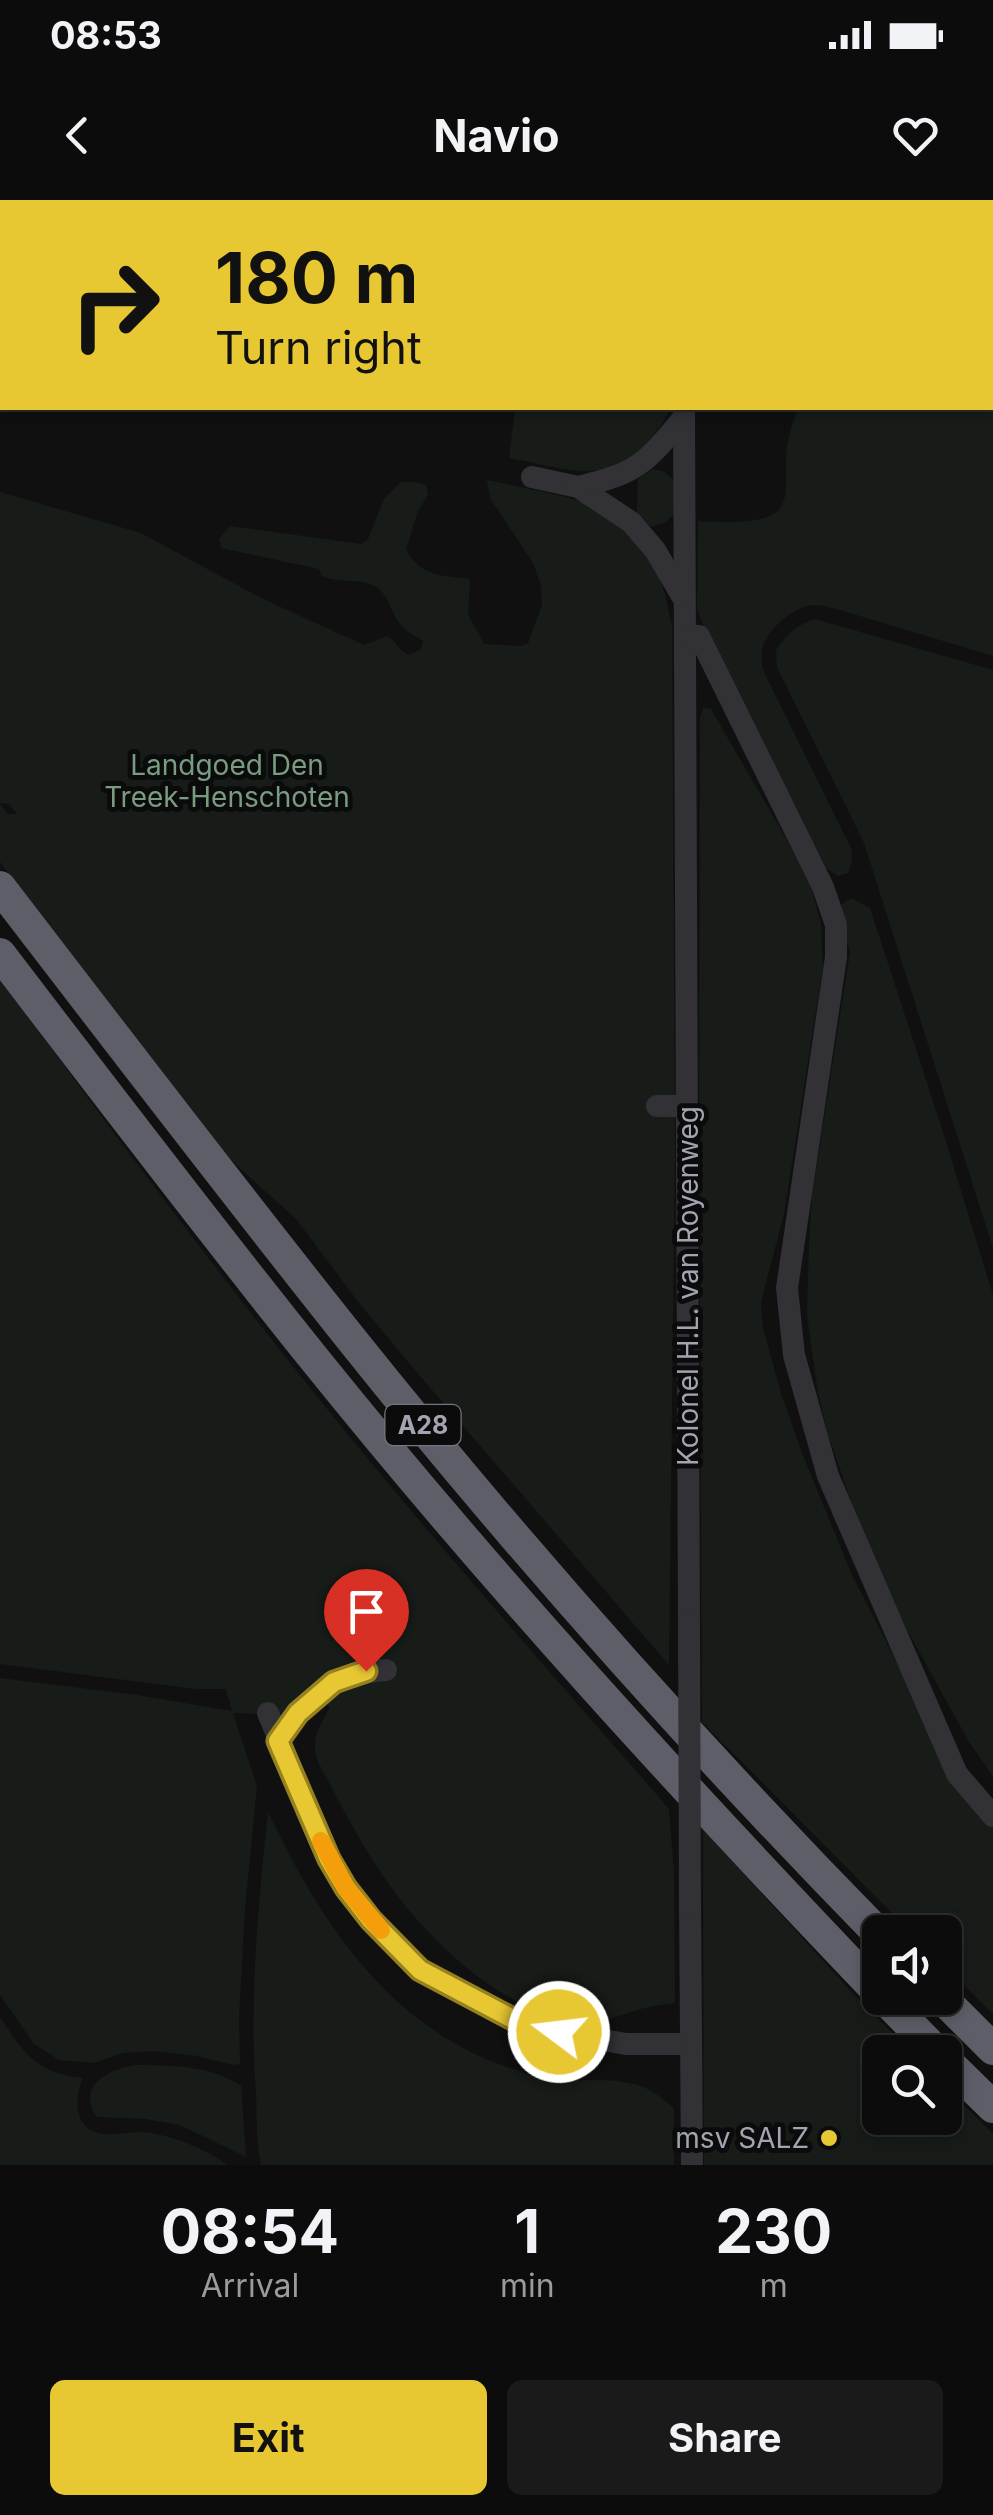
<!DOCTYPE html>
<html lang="en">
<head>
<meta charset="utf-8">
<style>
  body { margin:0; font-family:Inter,sans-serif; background:#1a1a1b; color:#f1f3f6; height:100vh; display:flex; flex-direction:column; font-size:38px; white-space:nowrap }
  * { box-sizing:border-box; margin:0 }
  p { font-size:32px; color:#9a9b9d }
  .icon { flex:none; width:55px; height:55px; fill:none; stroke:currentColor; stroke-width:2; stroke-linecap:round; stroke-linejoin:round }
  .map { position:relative; height:1965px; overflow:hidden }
  .panel { display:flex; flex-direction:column; background:#0c0c0d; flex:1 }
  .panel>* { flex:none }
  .top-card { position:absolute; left:0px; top:0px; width:995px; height:210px; box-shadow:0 5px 15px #0003,0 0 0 2px #2c2c2e; background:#e7c732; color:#111; overflow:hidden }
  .fabs { position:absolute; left:862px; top:1715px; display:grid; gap:20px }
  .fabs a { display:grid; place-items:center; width:100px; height:100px; border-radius:15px; background:#0c0c0d; box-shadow:0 5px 15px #0003,0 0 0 2px #2c2c2e; font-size:50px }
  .pin { position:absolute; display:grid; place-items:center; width:85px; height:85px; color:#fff; margin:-102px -42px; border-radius:50% 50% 50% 0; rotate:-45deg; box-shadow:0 0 10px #0007 }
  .pin .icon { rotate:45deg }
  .me { position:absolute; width:110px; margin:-55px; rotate:285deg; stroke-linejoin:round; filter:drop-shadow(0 0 8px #0008) }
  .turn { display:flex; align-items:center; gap:35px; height:210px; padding:0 50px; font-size:45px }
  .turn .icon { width:130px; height:130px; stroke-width:2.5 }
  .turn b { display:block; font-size:70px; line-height:85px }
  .eta { display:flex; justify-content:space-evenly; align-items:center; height:170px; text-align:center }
  .eta b { font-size:60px; font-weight:700; line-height:70px }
  .cta { display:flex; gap:20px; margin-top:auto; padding:20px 50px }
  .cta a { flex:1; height:115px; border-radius:15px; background:#e7c732; color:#111; font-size:40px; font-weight:700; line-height:115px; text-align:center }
  .cta a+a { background:#1a1a1b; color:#f1f3f6 }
  .status { display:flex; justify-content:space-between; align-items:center; height:70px; padding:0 50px; background:#0c0c0d; direction:ltr }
  .status svg { height:28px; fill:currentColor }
  header { display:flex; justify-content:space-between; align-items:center; height:130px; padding:0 50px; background:#0c0c0d; font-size:45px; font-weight:700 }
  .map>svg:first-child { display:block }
  .green { fill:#171c18 }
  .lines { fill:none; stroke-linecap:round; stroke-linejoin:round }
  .minor { stroke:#313136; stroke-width:22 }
  .highway { stroke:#5d5e67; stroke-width:32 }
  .minor-bridge { stroke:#313136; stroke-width:22 }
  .route-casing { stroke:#968120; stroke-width:25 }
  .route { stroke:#e7c732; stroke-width:18 }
  .slow { stroke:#f59e0b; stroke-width:18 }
  .poi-dot { fill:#e7c732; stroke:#0b0b0c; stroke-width:4 }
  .labels { text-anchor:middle; stroke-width:10; stroke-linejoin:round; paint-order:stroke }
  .shield { fill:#0b0b0c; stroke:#757680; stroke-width:2.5 }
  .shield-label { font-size:25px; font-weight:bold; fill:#a2a4b1 }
  .park-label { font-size:28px; fill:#799c81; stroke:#0b0b0c }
  .street-label { font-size:28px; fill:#a2a4b1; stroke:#0b0b0c }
  .poi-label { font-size:28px; fill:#a2a4b1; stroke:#0b0b0c; text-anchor:end }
</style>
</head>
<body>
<div class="status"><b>08:53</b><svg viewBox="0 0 49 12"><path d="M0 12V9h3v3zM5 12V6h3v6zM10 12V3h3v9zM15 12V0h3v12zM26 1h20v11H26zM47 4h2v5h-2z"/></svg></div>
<header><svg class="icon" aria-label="back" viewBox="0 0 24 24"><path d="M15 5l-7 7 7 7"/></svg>Navio<svg class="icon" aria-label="heart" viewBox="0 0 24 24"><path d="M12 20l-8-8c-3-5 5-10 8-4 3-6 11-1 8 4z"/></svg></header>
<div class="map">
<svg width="993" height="1965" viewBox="0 0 993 1965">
  <rect width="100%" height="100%" fill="#101011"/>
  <g class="green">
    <path d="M 993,184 L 993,456 L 840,410 C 832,408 823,405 816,405 C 796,404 766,430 762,449 C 760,457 762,465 764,472 L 851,648 C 853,656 852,666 848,673 L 838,676 L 826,668 L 701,420 L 697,409 L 698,321 C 833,329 761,285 799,208 L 992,208 Z"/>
    <path d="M 515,208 L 670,208 C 655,244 620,274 579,271 C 556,269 532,262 509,258 Z"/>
    <path d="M 652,269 L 663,271 L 674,280 L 674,314 L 666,322 L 650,327 L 637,313 L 638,279 Z"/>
    <path d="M 487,280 L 563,296 L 589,304 L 641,341 L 656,368 L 665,394 L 672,426 L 675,949 L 669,1465 L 408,1162 L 356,1099 L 296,1019 L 222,952 L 0,662 L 0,604 L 8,614 L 17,614 L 9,604 L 0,603 L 0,292 L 141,333 L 261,398 L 364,445 L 387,436 C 398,441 397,451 410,455 L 421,449 L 423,441 C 413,435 404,430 398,421 C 390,410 389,395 376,387 C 359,377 339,384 322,376 L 319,369 L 221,348 L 219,339 L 230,326 L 361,344 L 368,339 L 384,299 L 401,282 L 414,282 L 426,285 L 428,295 L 418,311 L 406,349 C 420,377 441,375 470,379 L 468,414 L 484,444 L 521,446 L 528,443 L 542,405 L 541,385 L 533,363 L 490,298 Z"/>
    <path d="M 815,419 L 993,470 L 993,1048 L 864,643 L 777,467 L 776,450 C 786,436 797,424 815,419 Z"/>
    <path d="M 706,508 L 711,509 L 788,642 L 811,687 L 821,723 L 823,766 L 784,1014 L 764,1090 L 761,1105 L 763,1128 L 781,1193 L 802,1253 L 852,1375 L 912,1492 L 993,1619 L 993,1814 L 945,1766 L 945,1732 L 911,1732 L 702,1522 L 699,953 L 700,517 L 703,509 Z"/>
    <path d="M 851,698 L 870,708 L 943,932 L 993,1095 L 993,1577 L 968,1540 L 906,1428 L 855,1313 L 827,1231 L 818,1193 L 807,1116 L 809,1040 L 812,995 L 850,752 L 837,708 Z"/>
    <path d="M 0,778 C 119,941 239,1103 368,1259 C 466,1378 569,1493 669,1609 L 674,1672 L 675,1803 C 664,1804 654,1806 644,1808 C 625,1813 605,1823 584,1822 C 503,1816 422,1735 379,1670 C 356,1635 337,1598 318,1562 C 310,1538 319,1529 330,1507 L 312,1489 L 278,1525 L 262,1514 L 233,1513 L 257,1586 L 245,1708 L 239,1818 L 240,1864 L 233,1865 L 197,1856 L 153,1851 L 123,1853 L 94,1863 L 59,1860 L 34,1844 L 0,1795 L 0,1478 L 137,1495 L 232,1511 L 226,1489 L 195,1489 L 0,1464 Z"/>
    <path d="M 268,1612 C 326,1733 399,1842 537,1876 C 572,1885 609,1874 643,1887 C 656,1892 663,1900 674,1908 L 674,1965 L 261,1965 C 256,1943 257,1919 256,1896 C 249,1801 258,1707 268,1612 Z"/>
    <path d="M 703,1629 L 857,1798 L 912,1852 L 880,1852 L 880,1918 L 945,1918 L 945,1886 L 993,1934 L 993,1965 L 704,1965 Z"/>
    <path d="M 0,1817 C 24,1854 37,1873 83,1878 C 75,1894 73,1925 95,1932 C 108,1937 128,1932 142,1932 C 174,1935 202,1948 228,1965 L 0,1965 Z"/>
    <path d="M 136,1865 C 170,1865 213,1866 241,1886 L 246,1957 L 180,1925 L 145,1919 L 97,1917 C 76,1885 109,1869 136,1865 Z"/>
  </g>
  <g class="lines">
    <g class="minor">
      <path d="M 683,0 L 683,2"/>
      <path d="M 684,208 L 689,1422"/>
      <path d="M 532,277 L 578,287 L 631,322 L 655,350 L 682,396"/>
      <path d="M 578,287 C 638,273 646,263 684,217"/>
      <path d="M 685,436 L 699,436 L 823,687 L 836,725 L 836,757 L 787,1088 L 794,1155 L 828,1276 L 957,1574 L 993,1616"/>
      <path d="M 657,906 L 687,906"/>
      <path d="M 268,1513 L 329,1659 L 346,1688 L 371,1720 L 420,1770 L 526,1826 L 626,1844 L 691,1844"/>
      <path d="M 278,1541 C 305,1499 335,1473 386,1470"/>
      <path d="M 690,1705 L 692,1965"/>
    </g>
    <g class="highway">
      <path d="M 0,687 C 115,837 230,987 348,1135 C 514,1343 693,1544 880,1735"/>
      <path d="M 0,754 C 104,890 208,1027 316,1161 C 493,1381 685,1590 880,1794"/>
      <path d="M 884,1798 L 937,1852"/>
      <path d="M 942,1798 L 993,1849"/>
      <path d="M 945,1860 L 993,1907"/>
    </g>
    <path class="minor-bridge" d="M 689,1422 L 690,1705"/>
  </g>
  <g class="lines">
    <defs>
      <path id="route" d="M 366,1471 L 334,1482 L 298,1513 L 278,1541 L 329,1659 L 346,1688 L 371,1720 L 420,1770 L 526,1826 L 559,1832"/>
    </defs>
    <use href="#route" class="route-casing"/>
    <use href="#route" class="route"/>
    <path class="slow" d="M 321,1641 L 346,1688 L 381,1730"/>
  </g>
  <circle class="poi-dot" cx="829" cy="1938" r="10"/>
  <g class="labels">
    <rect class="shield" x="385.5" y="1205" width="75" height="40" rx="8"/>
    <g class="shield-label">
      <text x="423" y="1234">A28</text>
    </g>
    <g class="park-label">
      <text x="227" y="575">Landgoed Den<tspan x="227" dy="32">Treek-Henschoten</tspan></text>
    </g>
    <g class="street-label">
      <text transform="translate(688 1086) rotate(-90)" y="10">Kolonel H.L. van Royenweg</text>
    </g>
    <g class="poi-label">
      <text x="809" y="1948">msv SALZ</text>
    </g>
  </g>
</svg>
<div class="fabs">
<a><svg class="icon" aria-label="sound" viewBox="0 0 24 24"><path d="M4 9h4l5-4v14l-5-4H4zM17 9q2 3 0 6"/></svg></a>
<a><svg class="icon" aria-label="search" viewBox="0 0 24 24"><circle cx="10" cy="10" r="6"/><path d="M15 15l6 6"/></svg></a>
</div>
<div class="pin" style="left:366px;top:1471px;background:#d93025"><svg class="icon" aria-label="arrive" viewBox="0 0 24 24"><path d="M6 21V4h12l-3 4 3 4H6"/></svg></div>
<svg class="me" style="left:559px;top:1832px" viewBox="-20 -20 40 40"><circle r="17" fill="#e7c732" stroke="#fff" stroke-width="3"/><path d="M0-11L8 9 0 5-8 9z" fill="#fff"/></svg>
<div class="top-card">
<div class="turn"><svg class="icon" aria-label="right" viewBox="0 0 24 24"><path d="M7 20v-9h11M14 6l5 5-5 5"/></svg><div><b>180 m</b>Turn right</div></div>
</div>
</div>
<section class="panel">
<div class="eta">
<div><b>08:54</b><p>Arrival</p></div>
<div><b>1</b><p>min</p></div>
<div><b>230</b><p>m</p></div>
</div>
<div class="cta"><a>Exit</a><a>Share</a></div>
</section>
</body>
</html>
